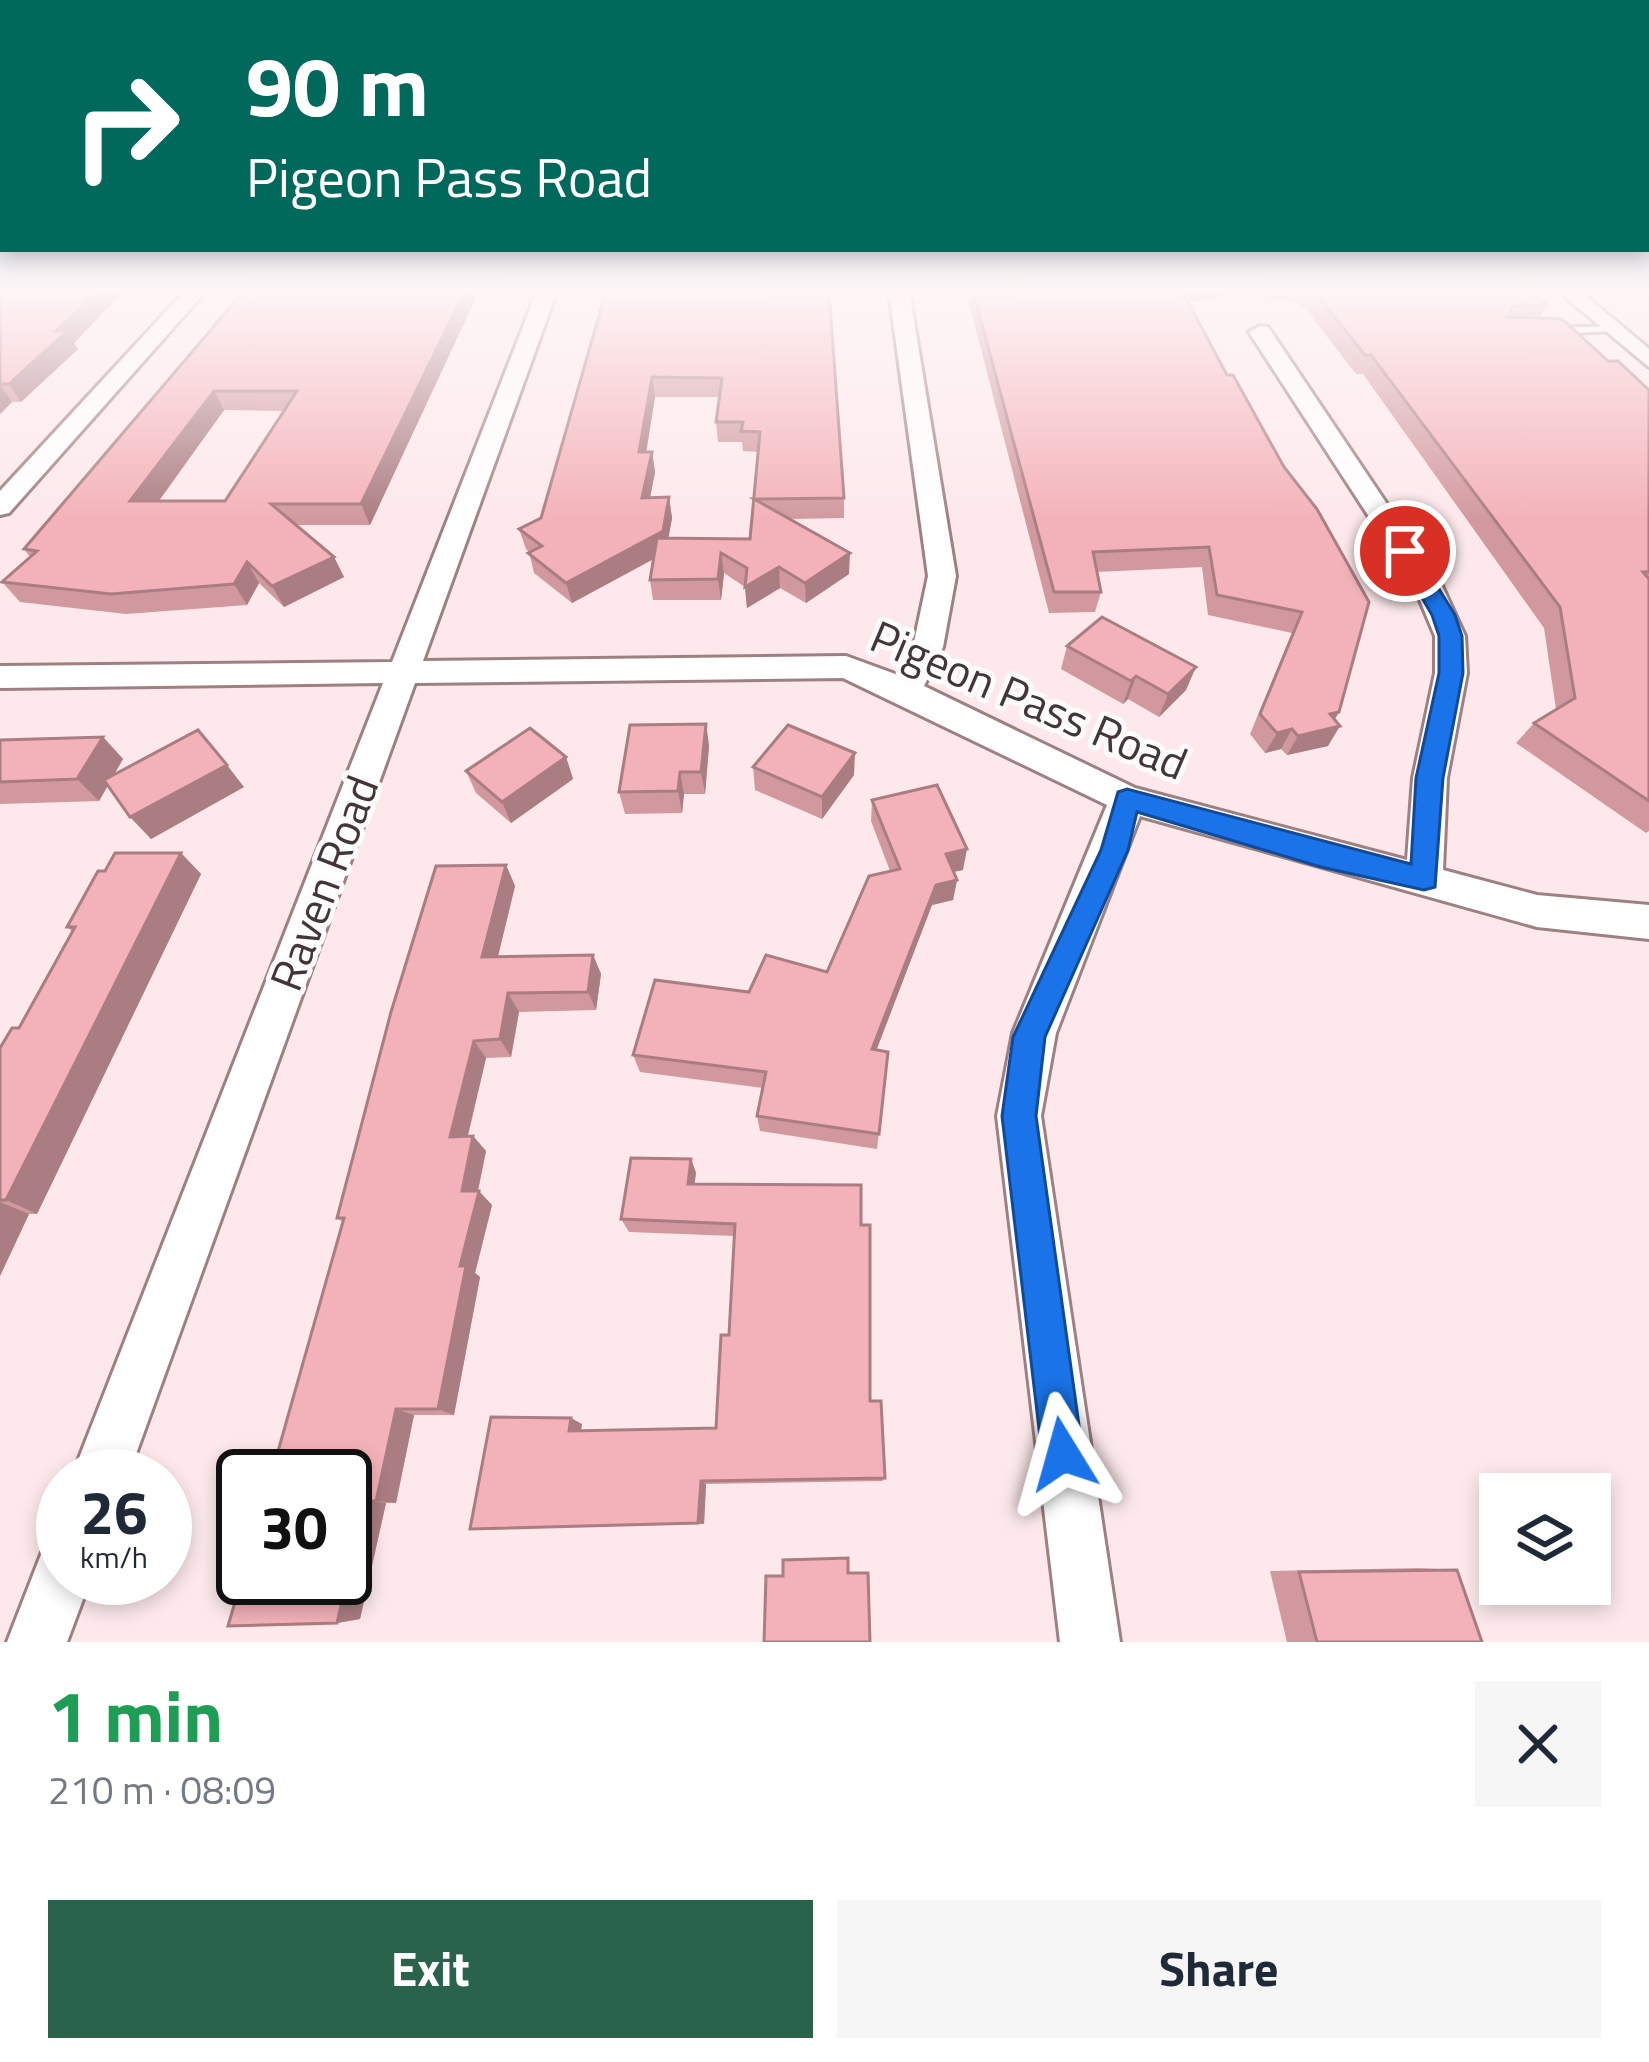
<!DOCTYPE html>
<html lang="en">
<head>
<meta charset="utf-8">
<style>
  body { margin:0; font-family:"Titillium Web",sans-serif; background:#f6f6f7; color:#1f2937; height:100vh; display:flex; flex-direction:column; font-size:45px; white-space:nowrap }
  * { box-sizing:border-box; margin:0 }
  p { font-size:39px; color:#747a83 }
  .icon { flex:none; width:66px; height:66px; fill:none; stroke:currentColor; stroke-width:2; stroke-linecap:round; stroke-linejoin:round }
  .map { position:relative; height:1642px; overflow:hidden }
  .panel { display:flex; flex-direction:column; background:#fff; flex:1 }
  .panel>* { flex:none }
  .guide { position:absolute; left:0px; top:0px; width:1650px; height:252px; box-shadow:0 6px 18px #0003; background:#00695c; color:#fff; overflow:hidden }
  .controls { position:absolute; left:1479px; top:1473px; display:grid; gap:24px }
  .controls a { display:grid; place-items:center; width:132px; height:132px; border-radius:0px; background:#fff; box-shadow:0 6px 18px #0003; font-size:60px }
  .speed { position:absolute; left:36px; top:1449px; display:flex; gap:24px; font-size:60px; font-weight:700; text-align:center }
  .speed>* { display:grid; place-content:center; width:156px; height:156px; border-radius:50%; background:#fff; box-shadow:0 6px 18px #0003; line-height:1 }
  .speed small { font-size:30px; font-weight:400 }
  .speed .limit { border:6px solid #111; border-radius:18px; background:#fff; color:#111 }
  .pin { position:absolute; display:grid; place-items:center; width:102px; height:102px; color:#fff; margin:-51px; border:6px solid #fff; border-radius:50%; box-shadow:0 3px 12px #0007 }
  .me { position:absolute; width:132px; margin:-66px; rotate:352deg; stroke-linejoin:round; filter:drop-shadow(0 0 9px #0008) }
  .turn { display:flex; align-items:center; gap:42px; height:252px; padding:0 48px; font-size:54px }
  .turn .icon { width:156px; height:156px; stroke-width:2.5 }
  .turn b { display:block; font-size:84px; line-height:102px }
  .round { display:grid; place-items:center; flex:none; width:126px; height:126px; border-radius:0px; background:#f6f6f7 }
  .overview { display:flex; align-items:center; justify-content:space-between; height:204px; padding:0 48px }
  h1 { font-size:72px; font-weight:700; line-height:90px; color:#1e9e55 }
  .action { display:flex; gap:24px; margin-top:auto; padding:24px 48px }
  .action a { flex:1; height:138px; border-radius:0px; background:#29634c; color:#fff; font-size:48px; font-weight:700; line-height:138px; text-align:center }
  .action a+a { background:#f6f6f7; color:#1f2937 }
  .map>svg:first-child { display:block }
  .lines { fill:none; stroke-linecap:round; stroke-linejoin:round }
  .lane-casing { stroke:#9e8083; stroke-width:6 }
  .street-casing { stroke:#9e8083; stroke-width:6 }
  .lane { fill:#fff; fill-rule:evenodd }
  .street { fill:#fff; fill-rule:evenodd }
  .wall { fill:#d1999f; fill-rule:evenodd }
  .shaded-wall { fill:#aa7d82 }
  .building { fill:#f3b2b9; stroke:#aa7d82; stroke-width:3; fill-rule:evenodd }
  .route { fill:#1a73e8; stroke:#114b97; stroke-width:3 }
  .labels { text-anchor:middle; stroke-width:10; stroke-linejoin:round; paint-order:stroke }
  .street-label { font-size:45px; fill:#433638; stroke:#fcfcfc }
</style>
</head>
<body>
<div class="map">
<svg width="1649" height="1642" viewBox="0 0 1649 1642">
  <rect width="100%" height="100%" fill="#fde9eb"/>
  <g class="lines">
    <defs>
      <path id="lane" d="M 1613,326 L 1618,329 L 1617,331 L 1551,334 L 1546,331 L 1551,328 Z"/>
      <g id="street">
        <path d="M 185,291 L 206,291 L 9,513 L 0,515 L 0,491 Z"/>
        <path d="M 537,291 L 557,291 L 423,661 L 846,656 L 898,675 L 913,647 L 928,576 L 889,291 L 909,291 L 956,576 L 943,647 L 924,686 L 1135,788 L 1407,860 L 1413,778 L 1435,673 L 1435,636 L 1414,586 L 1249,332 L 1260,326 L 1268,327 L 1442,586 L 1465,636 L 1467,673 L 1447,778 L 1443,870 L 1537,895 L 1649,905 L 1649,939 L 1537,927 L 1140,816 L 1056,1033 L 1041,1116 L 1120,1642 L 1060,1642 L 997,1116 L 1013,1033 L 1107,805 L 843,678 L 415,683 L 128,1476 L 72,1476 L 383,683 L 0,688 L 0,666 L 392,662 Z"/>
        <path d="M 1558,291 L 1580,291 L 1649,349 L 1649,367 Z"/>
        <path d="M 63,1544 L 63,1578 L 91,1578 L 67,1642 L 7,1642 L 42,1552 Z"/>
      </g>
    </defs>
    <use href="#lane" class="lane-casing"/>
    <use href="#street" class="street-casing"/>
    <use href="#lane" class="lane"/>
    <use href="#street" class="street"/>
  </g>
  <g class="wall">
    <path d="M 0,291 L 124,291 L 74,343 L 78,349 L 21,402 L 12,402 L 0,414 Z"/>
    <path d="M 244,291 L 479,291 L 370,525 L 295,525 L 334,557 L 344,577 L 284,607 L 259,583 L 247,605 L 126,614 L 20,602 L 2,582 L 30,557 L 24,549 ZM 224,410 L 284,411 L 225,501 L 159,501 Z"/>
    <path d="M 606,291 L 829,291 L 844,498 L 844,518 L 789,519 L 849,574 L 806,603 L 780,588 L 747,608 L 745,587 L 724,573 L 721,600 L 653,600 L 650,580 L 654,559 L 572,603 L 534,573 L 529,552 L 526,549 L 519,529 L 541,518 ZM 655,397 L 719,397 L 716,422 L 718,442 L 742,442 L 743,451 L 758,452 L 750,539 L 668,538 L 672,518 L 669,497 L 650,497 L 655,472 L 652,452 L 646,452 Z"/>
    <path d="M 966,291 L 1531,291 L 1547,305 L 1539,318 L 1649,390 L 1649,831 L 1646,833 L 1516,743 L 1534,723 L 1556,709 L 1544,628 L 1363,374 L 1356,374 L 1305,308 L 1293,302 L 1236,294 L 1188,302 L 1339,712 L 1335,719 L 1328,746 L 1287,755 L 1281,749 L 1265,753 L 1250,734 L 1292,633 L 1208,615 L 1202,567 L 1097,572 L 1101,592 L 1095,612 L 1049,613 Z"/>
    <path d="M 1638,291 L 1649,291 L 1649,299 Z"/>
    <path d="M 1067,646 L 1186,690 L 1159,717 L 1128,699 L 1123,704 L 1061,669 Z"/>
    <path d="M 706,724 L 709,746 L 705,794 L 684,794 L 682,813 L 625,814 L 619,792 Z"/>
    <path d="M 103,737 L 123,759 L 114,774 L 244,787 L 151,839 L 108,785 L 99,801 L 0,804 L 0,740 Z"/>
    <path d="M 566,757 L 573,779 L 511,823 L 476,793 L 466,771 Z"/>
    <path d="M 753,767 L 854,775 L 822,819 L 755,790 Z"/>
    <path d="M 872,800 L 963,870 L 953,872 L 957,880 L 953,900 L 932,905 L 876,1050 L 888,1052 L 877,1149 L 760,1131 L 757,1116 L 763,1088 L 640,1072 L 633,1055 L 749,992 L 827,972 L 890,871 L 871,821 Z"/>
    <path d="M 181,853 L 201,874 L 37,1214 L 29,1214 L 0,1276 L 0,1048 L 19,1028 L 72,931 L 67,927 L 105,871 Z"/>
    <path d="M 506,865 L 515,886 L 498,957 L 593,955 L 601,974 L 596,1010 L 519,1012 L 511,1057 L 486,1058 L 468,1136 L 473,1136 L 486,1151 L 478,1191 L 492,1205 L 475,1273 L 480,1277 L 454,1415 L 414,1415 L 396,1503 L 386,1503 L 360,1619 L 337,1623 L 343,1222 L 337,1218 Z"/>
    <path d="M 691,1159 L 696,1173 L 694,1184 L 861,1225 L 870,1401 L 885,1478 L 882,1481 L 706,1484 L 704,1524 L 470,1529 L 582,1424 L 581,1430 L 716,1428 L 729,1335 L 735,1236 L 629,1232 L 621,1219 Z"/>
    <path d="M 1419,1568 L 1457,1570 L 1482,1642 L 1287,1642 L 1270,1571 Z"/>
  </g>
  <g class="shaded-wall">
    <path d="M 98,291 L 124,291 L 74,343 L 78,349 L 21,402 L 9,384 L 56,331 Z"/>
    <path d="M 465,291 L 479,291 L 370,525 L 361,504 Z"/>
    <path d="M 1178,291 L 1237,291 L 1236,294 L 1174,305 Z"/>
    <path d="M 652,377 L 655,397 L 643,472 L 639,452 Z"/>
    <path d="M 0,385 L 12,402 L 0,414 Z"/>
    <path d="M 214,391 L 224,410 L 144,521 L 130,501 Z"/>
    <path d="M 652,452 L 655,472 L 646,518 L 642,498 Z"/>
    <path d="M 669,497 L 672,518 L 666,552 L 572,603 L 566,583 Z"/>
    <path d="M 721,553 L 724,573 L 721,600 L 718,579 Z"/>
    <path d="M 850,553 L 849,574 L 806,603 L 805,583 Z"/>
    <path d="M 334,557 L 344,577 L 284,607 L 272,586 Z"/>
    <path d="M 247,562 L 259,583 L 247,605 L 234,584 Z"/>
    <path d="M 779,567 L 780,588 L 747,608 L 745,587 Z"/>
    <path d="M 1196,667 L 1186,690 L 1159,717 L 1168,694 Z"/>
    <path d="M 1136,676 L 1128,699 L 1123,704 L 1131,681 Z"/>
    <path d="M 1339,712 L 1329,728 L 1340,726 L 1328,746 L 1287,755 L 1298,736 L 1330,714 Z"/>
    <path d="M 706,724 L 709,746 L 705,794 L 701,772 Z"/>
    <path d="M 1292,729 L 1281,749 L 1265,753 L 1277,733 Z"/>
    <path d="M 103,737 L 123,759 L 99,801 L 77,779 Z"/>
    <path d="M 855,753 L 854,775 L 822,819 L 822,797 Z"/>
    <path d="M 566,757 L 573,779 L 511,823 L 502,802 Z"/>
    <path d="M 227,765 L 244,787 L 151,839 L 130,817 Z"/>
    <path d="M 680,772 L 684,794 L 682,813 L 678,791 Z"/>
    <path d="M 967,849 L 963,870 L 942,874 L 946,854 Z"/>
    <path d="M 181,853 L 201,874 L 37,1214 L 6,1200 Z"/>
    <path d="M 506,865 L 515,886 L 493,976 L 482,957 Z"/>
    <path d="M 957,880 L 953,900 L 932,905 L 870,1067 L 872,1049 L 936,885 Z"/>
    <path d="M 593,955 L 601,974 L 596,1010 L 588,992 Z"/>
    <path d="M 508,993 L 519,1012 L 511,1057 L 500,1039 Z"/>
    <path d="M 474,1041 L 486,1058 L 464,1151 L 450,1137 Z"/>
    <path d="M 473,1136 L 486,1151 L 475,1204 L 462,1191 Z"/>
    <path d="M 691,1159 L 696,1173 L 693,1197 L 688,1184 Z"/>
    <path d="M 479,1191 L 492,1205 L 475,1273 L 480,1277 L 454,1415 L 438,1409 L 460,1266 Z"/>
    <path d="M 0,1202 L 29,1214 L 0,1276 Z"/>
    <path d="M 396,1409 L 414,1415 L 396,1503 L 376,1501 Z"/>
    <path d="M 571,1418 L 582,1424 L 580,1436 L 569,1431 Z"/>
    <path d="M 701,1481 L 706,1484 L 704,1524 L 698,1523 Z"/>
    <path d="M 365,1500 L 386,1503 L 360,1619 L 337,1623 Z"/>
  </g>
  <g class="building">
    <path d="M 0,291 L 98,291 L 56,331 L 67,331 L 9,384 L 0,384 Z"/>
    <path d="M 244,291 L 465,291 L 361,504 L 271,504 L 334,557 L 272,586 L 247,562 L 234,584 L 111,594 L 2,582 L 37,551 L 24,549 ZM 214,391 L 297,391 L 225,501 L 130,501 Z"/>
    <path d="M 606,291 L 829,291 L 844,498 L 754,499 L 850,553 L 805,583 L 779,567 L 745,587 L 747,568 L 721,553 L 718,579 L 650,580 L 657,538 L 750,539 L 760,432 L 741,431 L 743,422 L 716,422 L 722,378 L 652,377 L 639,452 L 652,452 L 642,498 L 669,497 L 663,531 L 566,583 L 528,553 L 542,546 L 519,529 L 541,518 Z"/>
    <path d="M 973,291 L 1182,291 L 1227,375 L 1233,375 L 1284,467 L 1317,509 L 1369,602 L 1339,712 L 1330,714 L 1340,726 L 1298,736 L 1292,729 L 1277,733 L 1260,714 L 1302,612 L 1217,595 L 1209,547 L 1093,552 L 1101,592 L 1054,592 Z"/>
    <path d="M 1314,291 L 1531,291 L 1547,305 L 1512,306 L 1507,317 L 1562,319 L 1608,361 L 1618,361 L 1649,390 L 1649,572 L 1643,572 L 1649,579 L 1649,801 L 1534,723 L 1575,698 L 1560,607 L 1371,355 L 1365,355 Z"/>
    <path d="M 1102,617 L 1196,667 L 1168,694 L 1136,676 L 1131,681 L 1067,646 Z"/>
    <path d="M 706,724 L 701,772 L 680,772 L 678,791 L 619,792 L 630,725 Z"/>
    <path d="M 788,725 L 855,753 L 822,797 L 753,767 Z"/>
    <path d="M 530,728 L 566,757 L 502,802 L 466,771 Z"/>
    <path d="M 198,730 L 227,765 L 130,817 L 104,780 Z"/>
    <path d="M 103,737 L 77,779 L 0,782 L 0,740 Z"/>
    <path d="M 937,785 L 967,849 L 946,854 L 957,880 L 936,885 L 872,1049 L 888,1052 L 879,1134 L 757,1116 L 766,1072 L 633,1055 L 655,980 L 749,992 L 766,955 L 827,972 L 869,876 L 900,869 L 872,800 Z"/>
    <path d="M 115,853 L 181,853 L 6,1200 L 0,1200 L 0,1048 L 12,1028 L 19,1028 L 75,927 L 67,927 L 98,871 L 105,871 Z"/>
    <path d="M 506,865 L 482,957 L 593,955 L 588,992 L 508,993 L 500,1039 L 474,1041 L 450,1137 L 473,1136 L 462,1191 L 479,1191 L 460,1266 L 466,1266 L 438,1409 L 396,1409 L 376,1501 L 365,1500 L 337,1623 L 228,1626 L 243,1575 L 243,1578 L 345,1578 L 345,1476 L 271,1476 L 344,1218 L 337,1218 L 391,1012 L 436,866 Z"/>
    <path d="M 631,1158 L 691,1159 L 688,1184 L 861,1185 L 861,1225 L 870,1225 L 870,1401 L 881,1401 L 885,1478 L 701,1481 L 698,1523 L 470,1529 L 491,1417 L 571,1418 L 569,1431 L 716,1428 L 721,1335 L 729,1335 L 735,1224 L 621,1219 Z"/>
    <path d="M 848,1558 L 848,1573 L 868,1573 L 870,1642 L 764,1642 L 766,1576 L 783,1576 L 783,1560 Z"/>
    <path d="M 1457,1570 L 1482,1642 L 1317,1642 L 1299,1572 Z"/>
  </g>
  <linearGradient id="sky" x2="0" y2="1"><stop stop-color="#7bb5c9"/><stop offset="0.56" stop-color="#fef5f6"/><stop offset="1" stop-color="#fef5f6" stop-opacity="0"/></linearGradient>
  <rect width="1649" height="521" fill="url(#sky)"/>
  <path class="route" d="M 1398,547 L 1413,547 L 1455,615 L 1462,636 L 1463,673 L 1443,778 L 1435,887 L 1424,890 L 1321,867 L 1137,812 L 1128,850 L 1045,1037 L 1036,1116 L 1083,1454 L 1077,1469 L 1063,1475 L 1048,1469 L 1042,1454 L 1002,1116 L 1013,1037 L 1101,850 L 1118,792 L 1127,789 L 1411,864 L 1416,778 L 1439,673 L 1439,636 L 1432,615 L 1395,551 Z"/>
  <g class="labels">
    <g class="street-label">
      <text transform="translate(1029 700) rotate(23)" y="16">Pigeon Pass Road</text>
      <text transform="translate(324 883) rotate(-69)" y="16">Raven Road</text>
    </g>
  </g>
</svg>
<div class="controls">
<a><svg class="icon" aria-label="layers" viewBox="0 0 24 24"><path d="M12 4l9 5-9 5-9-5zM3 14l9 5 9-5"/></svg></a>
</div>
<div class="speed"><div>26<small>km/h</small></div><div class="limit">30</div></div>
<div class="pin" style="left:1405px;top:551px;background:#d93025"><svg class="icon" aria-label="arrive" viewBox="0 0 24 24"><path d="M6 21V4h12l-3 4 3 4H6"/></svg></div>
<svg class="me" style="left:1063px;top:1454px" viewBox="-20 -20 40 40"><path d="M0-17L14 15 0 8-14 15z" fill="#1a73e8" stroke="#fff" stroke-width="4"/></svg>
<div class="guide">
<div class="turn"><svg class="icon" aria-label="right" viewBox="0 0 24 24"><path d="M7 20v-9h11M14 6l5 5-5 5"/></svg><div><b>90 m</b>Pigeon Pass Road</div></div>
</div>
</div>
<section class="panel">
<div class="overview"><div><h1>1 min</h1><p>210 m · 08:09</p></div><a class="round"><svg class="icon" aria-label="close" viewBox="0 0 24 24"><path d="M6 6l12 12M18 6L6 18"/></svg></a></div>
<div class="action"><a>Exit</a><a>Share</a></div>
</section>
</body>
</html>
